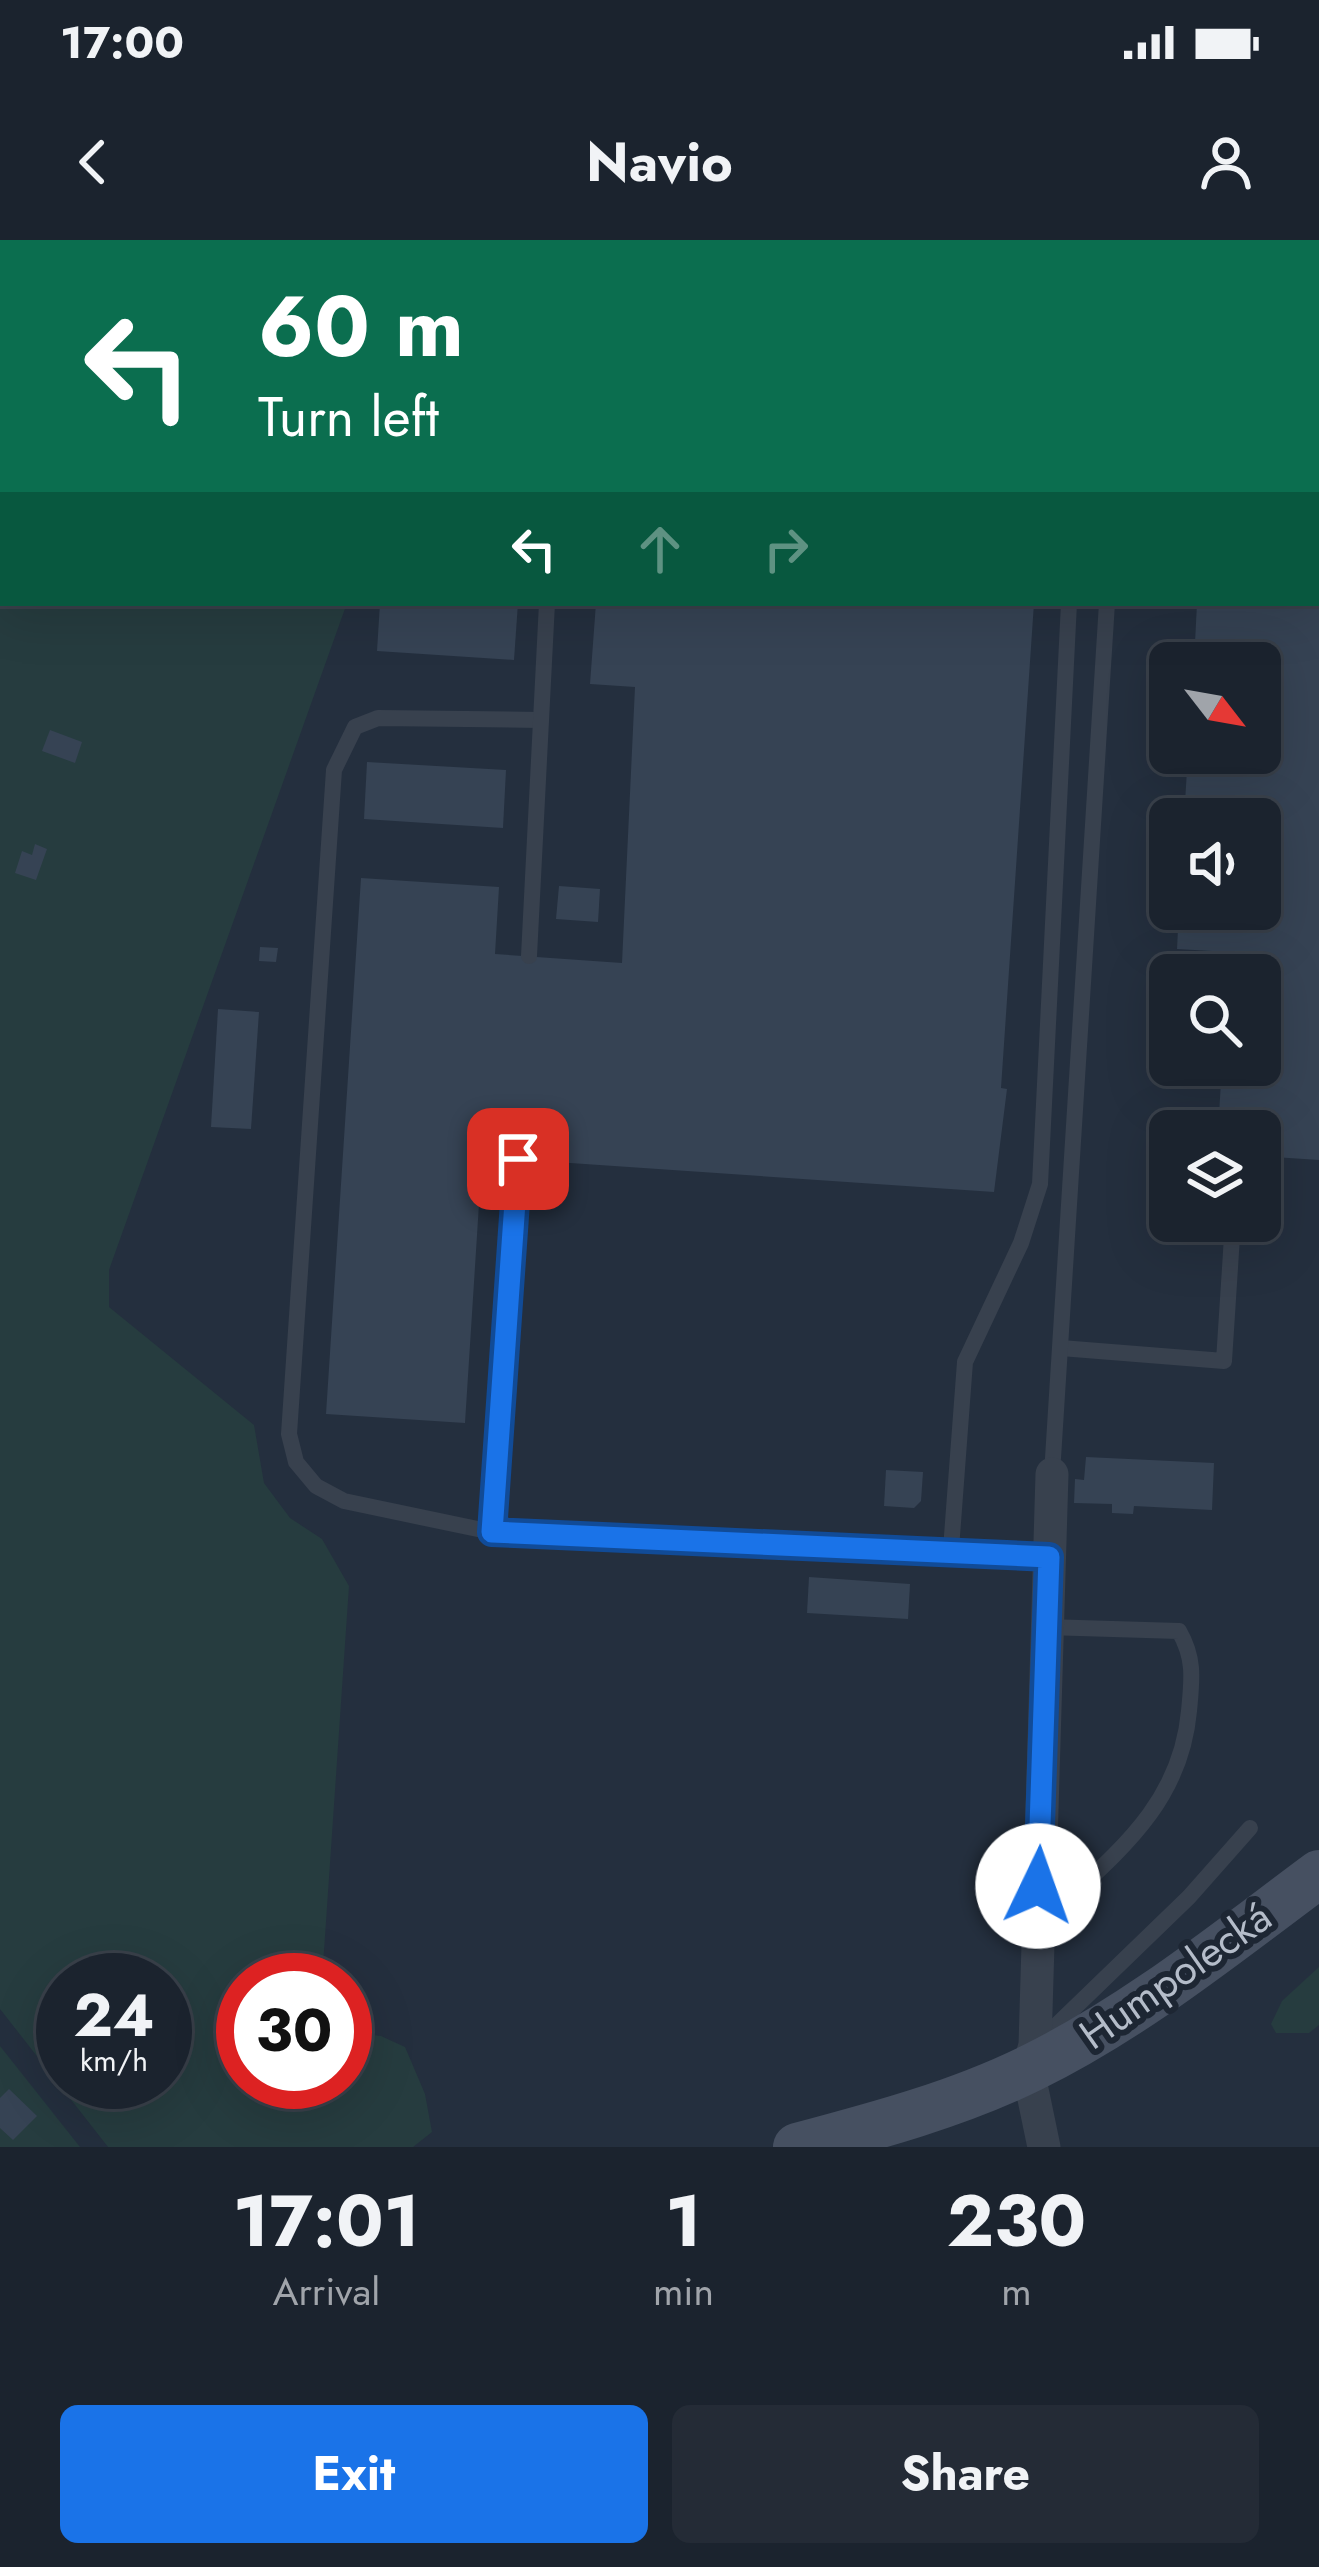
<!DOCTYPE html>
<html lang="en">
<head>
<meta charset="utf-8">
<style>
  body { margin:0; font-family:Jost,sans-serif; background:#242b36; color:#f1f3f6; height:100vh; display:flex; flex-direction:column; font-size:45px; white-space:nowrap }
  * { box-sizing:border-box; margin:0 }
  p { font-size:39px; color:#a0a4aa }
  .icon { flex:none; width:66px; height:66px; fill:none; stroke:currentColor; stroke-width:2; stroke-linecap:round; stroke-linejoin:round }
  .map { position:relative; height:1907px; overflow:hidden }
  .details { display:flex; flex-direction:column; background:#1b232e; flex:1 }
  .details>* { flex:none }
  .top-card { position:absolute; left:0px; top:0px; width:1320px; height:366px; box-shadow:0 12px 48px #0002,0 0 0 3px #39404a; background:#0b6e4f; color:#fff; overflow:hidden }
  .needle { width:78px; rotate:121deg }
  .buttons { position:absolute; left:1149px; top:402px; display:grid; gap:24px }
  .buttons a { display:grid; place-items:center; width:132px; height:132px; border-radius:18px; background:#1b232e; box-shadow:0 12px 48px #0002,0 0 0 3px #39404a; font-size:60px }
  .speed { position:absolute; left:36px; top:1713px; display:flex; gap:24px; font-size:60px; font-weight:700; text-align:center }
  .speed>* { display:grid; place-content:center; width:156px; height:156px; border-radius:50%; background:#1b232e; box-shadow:0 12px 48px #0002,0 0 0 3px #39404a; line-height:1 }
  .speed small { font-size:30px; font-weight:400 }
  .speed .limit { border:18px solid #d22; background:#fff; color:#111 }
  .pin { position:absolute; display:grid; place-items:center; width:102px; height:102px; color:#fff; margin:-51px; border-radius:24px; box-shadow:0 6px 18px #0006 }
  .me { position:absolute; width:132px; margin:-66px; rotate:3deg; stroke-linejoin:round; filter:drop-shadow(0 0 9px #0008) }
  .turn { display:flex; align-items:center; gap:42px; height:252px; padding:0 60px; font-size:54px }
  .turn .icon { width:156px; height:156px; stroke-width:2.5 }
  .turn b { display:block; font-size:84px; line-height:102px }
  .lanes { display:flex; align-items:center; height:114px; padding:0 60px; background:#0003; justify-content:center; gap:60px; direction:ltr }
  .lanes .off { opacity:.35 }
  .eta { display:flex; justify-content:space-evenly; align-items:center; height:204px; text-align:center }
  .eta b { font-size:72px; font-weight:700; line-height:84px }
  .primary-button { display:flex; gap:24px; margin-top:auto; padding:24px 60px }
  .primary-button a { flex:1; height:138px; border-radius:18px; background:#1a73e8; color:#fff; font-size:48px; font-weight:700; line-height:138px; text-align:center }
  .primary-button a+a { background:#242b36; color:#f1f3f6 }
  .status { display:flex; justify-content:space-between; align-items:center; height:84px; padding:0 60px; background:#1b232e; direction:ltr }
  .status svg { height:33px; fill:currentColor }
  header { display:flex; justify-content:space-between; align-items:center; height:156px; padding:0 60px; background:#1b232e; font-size:54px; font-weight:700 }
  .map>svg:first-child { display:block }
  .green { fill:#263c3f; fill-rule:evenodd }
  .building { fill:#364354 }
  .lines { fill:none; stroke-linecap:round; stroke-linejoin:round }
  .service { stroke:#38414e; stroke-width:16 }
  .minor { stroke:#38414e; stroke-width:33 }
  .secondary { stroke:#465061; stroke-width:48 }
  .route-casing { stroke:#114b97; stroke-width:30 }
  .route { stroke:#1a73e8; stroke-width:21 }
  .labels { text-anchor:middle; stroke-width:12; stroke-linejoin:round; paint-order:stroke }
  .street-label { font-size:42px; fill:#b4bcc9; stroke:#1d2633 }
</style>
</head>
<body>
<div class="status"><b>17:00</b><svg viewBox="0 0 49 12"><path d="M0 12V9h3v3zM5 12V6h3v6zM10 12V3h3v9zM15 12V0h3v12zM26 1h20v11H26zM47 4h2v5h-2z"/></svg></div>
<header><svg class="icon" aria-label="back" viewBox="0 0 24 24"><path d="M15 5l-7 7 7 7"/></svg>Navio<svg class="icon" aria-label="person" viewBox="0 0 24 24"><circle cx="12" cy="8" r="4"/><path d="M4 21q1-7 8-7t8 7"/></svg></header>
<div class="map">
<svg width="1319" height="1907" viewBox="0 0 1319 1907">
  <rect width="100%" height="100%" fill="#242f3e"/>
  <g class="green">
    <path d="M 0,0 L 196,3 L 3,3 L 3,363 L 347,363 L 109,1030 L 109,1067 L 254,1185 L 264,1243 L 290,1278 L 322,1299 L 349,1346 L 322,1740 L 243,1740 L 243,1842 L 345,1842 L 345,1792 L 381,1796 L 405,1807 L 425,1854 L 432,1892 L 413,1907 L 108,1907 L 0,1769 ZM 63,1740 L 165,1740 L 165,1842 L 63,1842 Z"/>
    <path d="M 1319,1727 L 1319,1785 L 1309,1793 L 1276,1793 L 1271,1784 L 1282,1761 Z"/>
    <path d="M 0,1806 L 80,1907 L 0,1907 Z"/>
  </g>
  <g class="building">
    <path d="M 380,363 L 518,363 L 514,420 L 377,411 Z"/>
    <path d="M 596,363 L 1034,363 L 1001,848 L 1007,849 L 994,952 L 482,917 L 465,1183 L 326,1174 L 361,638 L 499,647 L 495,714 L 622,723 L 635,447 L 590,444 Z"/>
    <path d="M 1197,363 L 1319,363 L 1319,920 L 1260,916 L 1260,891 L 1218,891 L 1222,825 L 1260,825 L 1260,735 L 1228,735 L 1229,712 L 1177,709 L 1179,669 L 1260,669 L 1260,579 L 1184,579 L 1188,513 L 1260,513 L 1260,423 L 1194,423 Z"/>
    <path d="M 50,490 L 82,502 L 75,523 L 42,511 Z"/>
    <path d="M 367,522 L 506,530 L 503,588 L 364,579 Z"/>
    <path d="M 35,604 L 47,609 L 36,640 L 15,633 L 22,611 L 32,615 Z"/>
    <path d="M 559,646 L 600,649 L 598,682 L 556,679 Z"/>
    <path d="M 260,707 L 278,708 L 276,722 L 259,721 Z"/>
    <path d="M 218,769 L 259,772 L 251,889 L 211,887 Z"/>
    <path d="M 1086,1217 L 1214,1223 L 1212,1270 L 1134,1266 L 1133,1274 L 1112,1273 L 1112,1264 L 1074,1263 L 1075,1239 L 1084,1240 Z"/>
    <path d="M 886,1230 L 923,1232 L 921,1261 L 914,1268 L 884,1266 Z"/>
    <path d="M 809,1337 L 910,1344 L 908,1379 L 807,1373 Z"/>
    <path d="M 9,1849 L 37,1876 L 13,1900 L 0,1888 L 0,1858 Z"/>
  </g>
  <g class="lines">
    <g class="service">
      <path d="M 584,3 L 584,0"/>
      <path d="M 1134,3 L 1135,0"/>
      <path d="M 541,480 L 378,478 L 355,487 L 334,530 L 289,1194 L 296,1222 L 316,1246 L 344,1261 L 492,1292 L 1049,1317"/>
      <path d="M 529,716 L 547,363"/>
      <path d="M 1061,1108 L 1224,1121 L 1233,981"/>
      <path d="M 1052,1234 L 1107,363"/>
      <path d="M 492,1292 L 518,919"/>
      <path d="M 951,1309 L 965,1122 L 1021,1003 L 1040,944 L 1069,363"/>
      <path d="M 1040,1685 C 1108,1619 1180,1571 1189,1471 C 1192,1439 1195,1419 1179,1391 L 1046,1387"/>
      <path d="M 1036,1805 L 1189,1657 L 1250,1588"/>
    </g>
    <path class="minor" d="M 1044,1907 L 1028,1830 L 1035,1805 L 1052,1234"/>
    <path class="secondary" d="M 797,1907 C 876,1886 958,1864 1031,1828 C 1135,1777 1226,1703 1319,1634"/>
  </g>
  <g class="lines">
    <defs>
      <path id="route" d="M 518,919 L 492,1292 L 1049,1317 L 1038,1646"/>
    </defs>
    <use href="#route" class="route-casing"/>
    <use href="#route" class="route"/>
  </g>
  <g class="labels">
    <g class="street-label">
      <text transform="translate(1175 1735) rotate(-35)" y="15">Humpolecká</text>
    </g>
  </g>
</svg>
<div class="buttons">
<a><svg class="needle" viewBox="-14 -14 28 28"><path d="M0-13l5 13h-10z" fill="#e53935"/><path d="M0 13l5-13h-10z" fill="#a0a4aa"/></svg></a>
<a><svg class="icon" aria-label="sound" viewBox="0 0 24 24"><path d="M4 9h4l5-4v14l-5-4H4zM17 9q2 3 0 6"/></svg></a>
<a><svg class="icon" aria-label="search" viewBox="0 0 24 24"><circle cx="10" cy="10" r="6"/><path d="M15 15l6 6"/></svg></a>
<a><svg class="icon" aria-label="layers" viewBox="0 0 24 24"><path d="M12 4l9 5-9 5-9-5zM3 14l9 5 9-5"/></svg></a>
</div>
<div class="speed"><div>24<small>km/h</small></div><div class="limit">30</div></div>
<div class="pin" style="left:518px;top:919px;background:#d93025"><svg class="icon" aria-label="arrive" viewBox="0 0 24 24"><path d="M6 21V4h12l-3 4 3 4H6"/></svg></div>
<svg class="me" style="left:1038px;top:1646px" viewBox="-20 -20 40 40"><circle r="19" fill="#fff"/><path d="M0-13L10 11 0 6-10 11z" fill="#1a73e8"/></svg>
<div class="top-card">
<div class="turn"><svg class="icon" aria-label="left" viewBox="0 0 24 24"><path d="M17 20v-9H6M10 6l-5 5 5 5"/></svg><div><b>60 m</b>Turn left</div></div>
<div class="lanes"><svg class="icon" aria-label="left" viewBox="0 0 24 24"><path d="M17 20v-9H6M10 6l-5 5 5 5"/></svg><svg class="icon off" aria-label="ahead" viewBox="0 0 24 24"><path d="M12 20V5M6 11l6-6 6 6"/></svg><svg class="icon off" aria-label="right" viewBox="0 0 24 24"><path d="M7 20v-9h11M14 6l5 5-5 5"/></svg></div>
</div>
</div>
<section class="details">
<div class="eta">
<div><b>17:01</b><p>Arrival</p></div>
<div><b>1</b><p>min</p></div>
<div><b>230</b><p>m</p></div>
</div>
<div class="primary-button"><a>Exit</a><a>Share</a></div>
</section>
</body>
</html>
